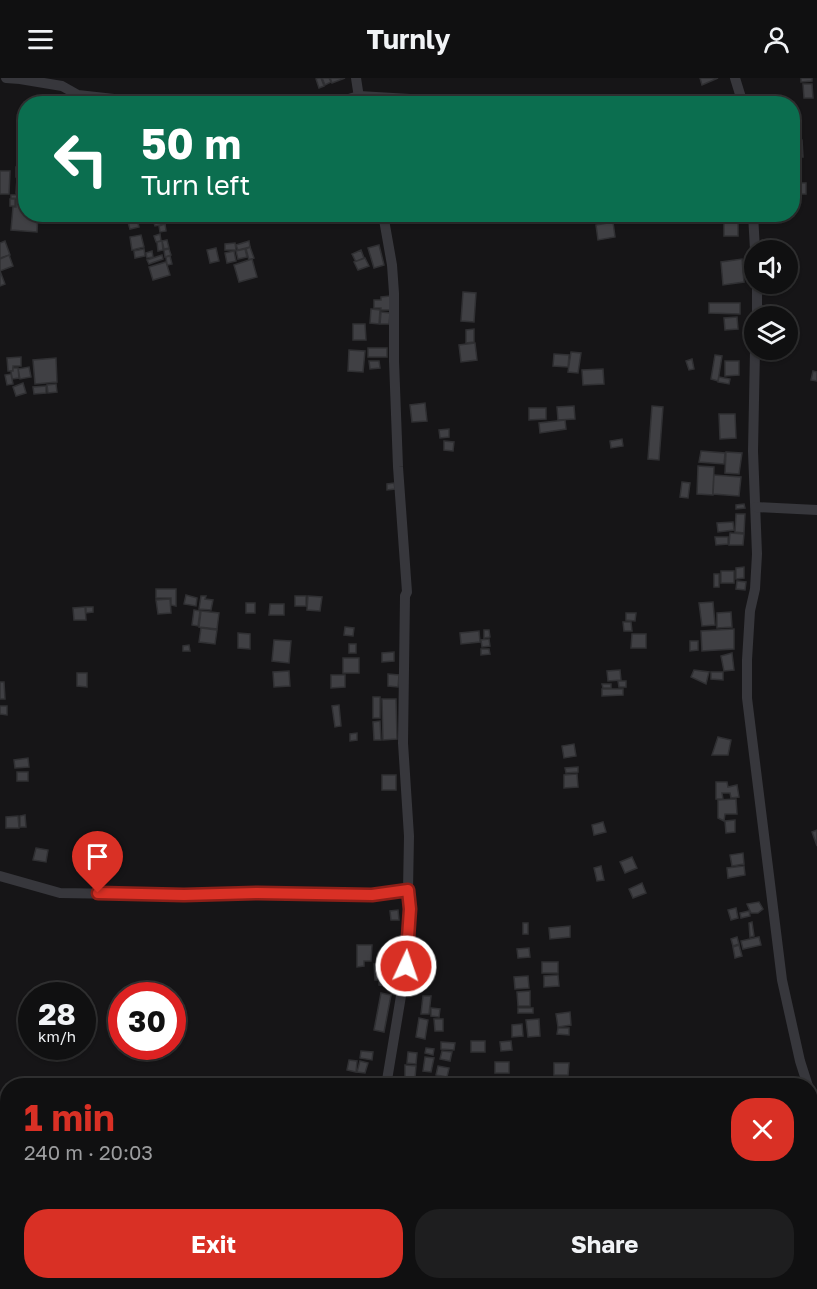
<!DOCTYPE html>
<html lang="en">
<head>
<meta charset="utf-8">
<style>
  body { margin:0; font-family:"Golos Text",sans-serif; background:#1e1e1f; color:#f1f3f6; height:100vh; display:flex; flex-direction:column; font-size:22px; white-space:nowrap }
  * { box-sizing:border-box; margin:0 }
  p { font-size:20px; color:#9c9d9f }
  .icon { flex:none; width:33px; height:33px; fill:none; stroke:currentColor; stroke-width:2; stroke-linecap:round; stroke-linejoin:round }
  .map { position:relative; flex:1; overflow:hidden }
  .details { position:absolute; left:0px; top:1000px; width:818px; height:212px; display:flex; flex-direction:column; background:#101011; border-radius:24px 24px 0 0; box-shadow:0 2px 4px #0004,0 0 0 2px #303031 }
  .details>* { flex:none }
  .hud { position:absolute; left:18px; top:18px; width:782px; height:126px; border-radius:24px; box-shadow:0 2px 4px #0004,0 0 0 2px #303031; background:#0b6e4f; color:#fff; overflow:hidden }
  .tools { position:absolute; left:744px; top:162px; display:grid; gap:12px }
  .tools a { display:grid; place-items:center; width:54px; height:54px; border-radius:50%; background:#101011; box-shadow:0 2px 4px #0004,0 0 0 2px #303031; font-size:30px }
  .speed { position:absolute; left:18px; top:904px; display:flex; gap:12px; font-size:30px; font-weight:700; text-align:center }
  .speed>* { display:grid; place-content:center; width:78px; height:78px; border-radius:50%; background:#101011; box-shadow:0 2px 4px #0004,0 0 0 2px #303031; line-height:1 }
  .speed small { font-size:15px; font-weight:400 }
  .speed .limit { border:9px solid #d22; background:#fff; color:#111 }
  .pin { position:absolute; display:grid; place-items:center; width:51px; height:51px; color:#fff; margin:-62px -26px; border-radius:50% 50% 50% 0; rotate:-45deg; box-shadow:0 0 6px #0007 }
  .pin .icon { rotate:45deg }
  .me { position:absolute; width:66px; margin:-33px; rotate:3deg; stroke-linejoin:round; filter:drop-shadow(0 0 4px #0008) }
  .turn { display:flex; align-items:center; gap:21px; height:126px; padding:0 24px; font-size:27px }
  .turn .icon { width:78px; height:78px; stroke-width:2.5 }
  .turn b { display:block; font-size:42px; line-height:51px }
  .round { display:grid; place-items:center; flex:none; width:63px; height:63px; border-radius:24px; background:#1e1e1f }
  .summary { display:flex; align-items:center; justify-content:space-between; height:102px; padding:0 24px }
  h1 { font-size:36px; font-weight:700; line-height:45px; color:#d93025 }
  .cta { display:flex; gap:12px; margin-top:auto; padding:12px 24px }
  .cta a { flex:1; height:69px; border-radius:24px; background:#d93025; color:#fff; font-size:24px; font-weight:700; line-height:69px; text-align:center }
  .cta a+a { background:#1e1e1f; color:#f1f3f6 }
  header { display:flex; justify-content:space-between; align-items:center; height:78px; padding:0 24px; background:#101011; font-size:27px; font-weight:700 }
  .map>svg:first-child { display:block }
  .green { fill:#202721 }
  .building { fill:#404044; stroke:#303033; stroke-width:1.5 }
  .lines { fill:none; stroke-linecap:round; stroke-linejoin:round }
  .street { stroke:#37373c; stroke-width:10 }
  .route-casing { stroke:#8d1f18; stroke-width:15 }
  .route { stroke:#d93025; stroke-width:10 }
</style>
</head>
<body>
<header><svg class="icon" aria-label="menu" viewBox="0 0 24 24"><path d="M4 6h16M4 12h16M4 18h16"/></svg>Turnly<svg class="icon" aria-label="person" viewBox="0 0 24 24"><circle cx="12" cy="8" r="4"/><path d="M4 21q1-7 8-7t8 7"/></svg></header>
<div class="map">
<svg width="817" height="1211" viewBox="0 0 817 1211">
  <rect width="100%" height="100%" fill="#161517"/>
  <path class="green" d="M 810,1014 L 817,1032 L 817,1071 L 810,1080 Z"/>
  <g class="building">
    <path d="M 318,0 L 321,0 L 324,8 L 319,10 L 316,1 Z"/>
    <path d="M 322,0 L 329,0 L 331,4 L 325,7 Z"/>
    <path d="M 330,0 L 345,0 L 332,5 Z"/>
    <path d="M 700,0 L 718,0 L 702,7 Z"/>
    <path d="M 801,0 L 812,0 L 812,3 L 801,4 Z"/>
    <path d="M 803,6 L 812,6 L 813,20 L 804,20 Z"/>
    <path d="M 55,18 L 55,21 L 61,21 L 61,26 L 42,26 L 41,19 Z"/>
    <path d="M 797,62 L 802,62 L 803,79 L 797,79 Z"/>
    <path d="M 792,80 L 798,80 L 797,89 L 792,89 Z"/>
    <path d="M 16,89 L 26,90 L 26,99 L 16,99 Z"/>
    <path d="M 0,93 L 10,93 L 9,116 L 0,116 Z"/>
    <path d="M 17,100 L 26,100 L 26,116 L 16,115 Z"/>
    <rect x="801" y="105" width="5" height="11"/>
    <path d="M 11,117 L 26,117 L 26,121 L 11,120 Z"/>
    <rect x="10" y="121" width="5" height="7"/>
    <path d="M 16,122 L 26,123 L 26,136 L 38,136 L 37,154 L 11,152 L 13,129 L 16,129 Z"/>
    <path d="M 152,136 L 163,136 L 164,142 L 154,144 Z"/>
    <rect x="724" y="141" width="14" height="17"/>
    <path d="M 137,142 L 139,149 L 130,151 L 128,144 Z"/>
    <path d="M 164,143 L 165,146 L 155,148 L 154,145 Z"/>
    <path d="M 613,144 L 615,159 L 598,162 L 596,147 Z"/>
    <path d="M 165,146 L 166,153 L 160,154 L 159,148 Z"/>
    <path d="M 160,156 L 161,163 L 156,164 L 154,158 Z"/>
    <path d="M 141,157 L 144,169 L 132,172 L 130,159 Z"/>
    <path d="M 167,162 L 169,170 L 164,171 L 162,163 Z"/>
    <path d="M 5,163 L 10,177 L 0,180 L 0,165 Z"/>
    <path d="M 162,163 L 163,172 L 158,173 L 157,164 Z"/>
    <path d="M 249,163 L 250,169 L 238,172 L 236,167 Z"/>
    <path d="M 235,165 L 236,172 L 225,172 L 225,166 Z"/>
    <path d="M 379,167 L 384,187 L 374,190 L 368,170 Z"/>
    <path d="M 250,169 L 254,180 L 249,182 L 246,171 Z"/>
    <path d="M 216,170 L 219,183 L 210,185 L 207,172 Z"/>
    <path d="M 144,171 L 145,178 L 135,180 L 134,173 Z"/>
    <path d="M 169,171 L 171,177 L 165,179 L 164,172 Z"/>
    <path d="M 245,171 L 247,179 L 238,181 L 236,173 Z"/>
    <path d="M 361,172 L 364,180 L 356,184 L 352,176 Z"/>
    <path d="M 152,173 L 153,179 L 147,180 L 146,175 Z"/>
    <path d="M 234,173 L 236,183 L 227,185 L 225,175 Z"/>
    <path d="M 9,177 L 13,188 L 0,193 L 0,181 Z"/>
    <path d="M 162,177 L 163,181 L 149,186 L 147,182 Z"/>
    <path d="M 170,178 L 172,186 L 167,187 L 166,179 Z"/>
    <path d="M 365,180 L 369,188 L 358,192 L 354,184 Z"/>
    <path d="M 252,181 L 257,199 L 239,204 L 234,187 Z"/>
    <path d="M 742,181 L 744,204 L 723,207 L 721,184 Z"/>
    <path d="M 166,184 L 170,197 L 153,202 L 149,189 Z"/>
    <path d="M 0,193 L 5,206 L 0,208 Z"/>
    <path d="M 463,214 L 476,215 L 474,244 L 461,243 Z"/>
    <path d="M 390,218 L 391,232 L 381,232 L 381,230 L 374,230 L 374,222 L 381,222 L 381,219 Z"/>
    <path d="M 709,225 L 740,225 L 740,236 L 709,235 Z"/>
    <path d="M 371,231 L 380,232 L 379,246 L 370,245 Z"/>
    <path d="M 381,234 L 390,235 L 389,246 L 380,246 Z"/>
    <path d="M 737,239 L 738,251 L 725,252 L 724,240 Z"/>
    <path d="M 353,246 L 365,246 L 366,262 L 353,262 Z"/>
    <path d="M 474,251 L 474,264 L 466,265 L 466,252 Z"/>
    <path d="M 475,265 L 477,282 L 461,284 L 459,267 Z"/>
    <rect x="368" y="270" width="19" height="9"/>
    <path d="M 349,272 L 365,273 L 363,294 L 348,293 Z"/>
    <path d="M 571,274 L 581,275 L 578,295 L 568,294 Z"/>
    <path d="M 554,276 L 569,277 L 568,289 L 553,288 Z"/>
    <path d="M 715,277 L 722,278 L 718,303 L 711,301 Z"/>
    <path d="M 21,279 L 21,288 L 13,288 L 13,293 L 8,293 L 7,280 Z"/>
    <path d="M 56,280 L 57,304 L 35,306 L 33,282 Z"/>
    <path d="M 692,281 L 694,291 L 689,292 L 686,283 Z"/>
    <path d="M 369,283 L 379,283 L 380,290 L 370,291 Z"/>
    <path d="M 725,283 L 739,283 L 739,297 L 725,298 Z"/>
    <path d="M 29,289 L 31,299 L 20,301 L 18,291 Z"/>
    <path d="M 13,290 L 18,290 L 19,300 L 12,301 L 11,293 L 13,293 Z"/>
    <path d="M 603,291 L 604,306 L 583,307 L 582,292 Z"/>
    <path d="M 813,293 L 817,294 L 817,303 L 811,302 Z"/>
    <path d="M 11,296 L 13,306 L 7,307 L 5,297 Z"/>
    <path d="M 719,299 L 730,301 L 729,306 L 718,304 Z"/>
    <path d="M 23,305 L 26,315 L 16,318 L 13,309 Z"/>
    <path d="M 56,306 L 57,314 L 48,315 L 47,307 Z"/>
    <path d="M 46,308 L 46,315 L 34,316 L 33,309 Z"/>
    <path d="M 425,325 L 427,343 L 412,344 L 410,327 Z"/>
    <path d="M 574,328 L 575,341 L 558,342 L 557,329 Z"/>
    <path d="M 652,328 L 663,329 L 659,382 L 648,381 Z"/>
    <path d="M 529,330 L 546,330 L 546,341 L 529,342 Z"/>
    <path d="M 719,336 L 735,336 L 736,360 L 720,361 Z"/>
    <path d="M 565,342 L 566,351 L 540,355 L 539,345 Z"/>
    <path d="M 449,351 L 449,359 L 440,360 L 439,352 Z"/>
    <path d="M 622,361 L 623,368 L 611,370 L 610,363 Z"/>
    <path d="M 444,363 L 454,364 L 453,373 L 444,372 Z"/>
    <path d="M 701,373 L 725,375 L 724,386 L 699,384 Z"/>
    <path d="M 726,374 L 742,375 L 739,396 L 725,395 Z"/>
    <path d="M 698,388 L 714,389 L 713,417 L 697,416 Z"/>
    <path d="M 714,397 L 741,399 L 739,418 L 713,416 Z"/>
    <path d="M 682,404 L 690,405 L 688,420 L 680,419 Z"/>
    <path d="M 394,405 L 395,411 L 387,412 L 387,406 Z"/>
    <path d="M 744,426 L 745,430 L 736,431 L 736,427 Z"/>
    <path d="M 736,436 L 745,436 L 744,455 L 735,454 Z"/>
    <path d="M 733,444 L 734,452 L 718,454 L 717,445 Z"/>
    <path d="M 730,455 L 744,456 L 743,467 L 729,467 Z"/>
    <path d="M 715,459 L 728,459 L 728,466 L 716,467 Z"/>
    <path d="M 744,489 L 744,500 L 736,501 L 736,490 Z"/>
    <rect x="721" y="493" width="13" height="12"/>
    <rect x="714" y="496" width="5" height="13"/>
    <path d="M 737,503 L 746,504 L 745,512 L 736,511 Z"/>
    <path d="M 156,511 L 176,511 L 176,528 L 171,527 L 171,520 L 156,520 Z"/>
    <path d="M 186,517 L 197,520 L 196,528 L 184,526 Z"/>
    <path d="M 201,518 L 206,518 L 205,521 L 213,522 L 211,532 L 199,531 Z"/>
    <rect x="295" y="518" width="11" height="10"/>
    <path d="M 308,518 L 322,519 L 320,533 L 307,532 Z"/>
    <path d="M 170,521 L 171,535 L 158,536 L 156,522 Z"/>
    <path d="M 713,524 L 715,547 L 702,548 L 699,525 Z"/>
    <rect x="246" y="525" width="9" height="10"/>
    <path d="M 270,526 L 284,526 L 284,537 L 269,537 Z"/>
    <path d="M 85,529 L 86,542 L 74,542 L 73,530 Z"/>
    <path d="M 86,529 L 93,529 L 93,534 L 86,535 Z"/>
    <path d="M 194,532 L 200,533 L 198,548 L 192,547 Z"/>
    <path d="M 201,533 L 219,535 L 217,551 L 199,549 Z"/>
    <path d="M 731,534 L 732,549 L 717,550 L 717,535 Z"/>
    <path d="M 626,535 L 636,535 L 635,543 L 626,542 Z"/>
    <path d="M 623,544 L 631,544 L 632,553 L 624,553 Z"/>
    <path d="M 345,549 L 354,550 L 353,558 L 344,557 Z"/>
    <path d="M 201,550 L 217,552 L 215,566 L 199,564 Z"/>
    <path d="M 734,551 L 734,571 L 702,573 L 701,553 Z"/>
    <path d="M 484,552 L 489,552 L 490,559 L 484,560 Z"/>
    <path d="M 479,553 L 480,564 L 461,566 L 460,555 Z"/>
    <path d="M 238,555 L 250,556 L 250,571 L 238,570 Z"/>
    <path d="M 632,556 L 646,556 L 646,570 L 631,570 Z"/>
    <path d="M 489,561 L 490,568 L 482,569 L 481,562 Z"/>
    <path d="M 274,562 L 291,563 L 289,585 L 272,583 Z"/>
    <path d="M 690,563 L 698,563 L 698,572 L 690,573 Z"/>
    <rect x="349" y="566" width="7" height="9"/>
    <path d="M 189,567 L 190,573 L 183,573 L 183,568 Z"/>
    <path d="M 481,571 L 489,571 L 490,576 L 481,577 Z"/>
    <path d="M 394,574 L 394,583 L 382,584 L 382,575 Z"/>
    <path d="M 732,575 L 734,592 L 724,593 L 721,578 Z"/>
    <rect x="343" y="580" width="16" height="15"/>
    <path d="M 620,592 L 621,602 L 608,603 L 607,593 Z"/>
    <path d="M 694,592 L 709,594 L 706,606 L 691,599 Z"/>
    <path d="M 289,593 L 290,608 L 274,609 L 273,594 Z"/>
    <path d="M 711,594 L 723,594 L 723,602 L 711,601 Z"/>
    <path d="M 77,595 L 87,595 L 87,609 L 77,608 Z"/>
    <path d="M 388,596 L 399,597 L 398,609 L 388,608 Z"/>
    <path d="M 331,597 L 345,597 L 345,609 L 331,610 Z"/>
    <path d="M 618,603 L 626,603 L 626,609 L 619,609 Z"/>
    <path d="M 0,604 L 4,604 L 5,621 L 0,621 Z"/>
    <path d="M 602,606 L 611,606 L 611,610 L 603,610 Z"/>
    <path d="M 602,611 L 623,611 L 623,617 L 602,618 Z"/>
    <rect x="373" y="619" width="7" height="21"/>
    <path d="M 382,621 L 396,621 L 397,661 L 383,662 Z"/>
    <path d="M 339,627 L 341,648 L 335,649 L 332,628 Z"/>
    <path d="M 0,628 L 7,628 L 7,637 L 0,636 Z"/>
    <path d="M 380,643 L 381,662 L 374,662 L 373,644 Z"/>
    <path d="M 357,655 L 357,662 L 350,663 L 350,656 Z"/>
    <path d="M 718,659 L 731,662 L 728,677 L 712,677 Z"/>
    <path d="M 574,666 L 576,678 L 564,680 L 562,668 Z"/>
    <path d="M 28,680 L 29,689 L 15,690 L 14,682 Z"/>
    <path d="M 578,689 L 578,694 L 566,695 L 565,690 Z"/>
    <rect x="17" y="694" width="11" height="9"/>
    <path d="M 577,696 L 578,709 L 564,710 L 564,697 Z"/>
    <rect x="382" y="697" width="14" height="15"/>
    <path d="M 716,704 L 727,704 L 728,709 L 737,707 L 739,719 L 731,720 L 730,715 L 722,715 L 723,721 L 716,721 Z"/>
    <path d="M 736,721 L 737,736 L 725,736 L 724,743 L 718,740 L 718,722 Z"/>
    <path d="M 25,737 L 26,749 L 20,749 L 20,738 Z"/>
    <path d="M 18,738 L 19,750 L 6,750 L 6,739 Z"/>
    <path d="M 735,742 L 735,754 L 726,755 L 725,743 Z"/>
    <path d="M 603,744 L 606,754 L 594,757 L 592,747 Z"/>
    <path d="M 817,752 L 817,768 L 812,754 Z"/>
    <path d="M 36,770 L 48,772 L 46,784 L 33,782 Z"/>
    <path d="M 743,775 L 744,786 L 732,788 L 730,777 Z"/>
    <path d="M 632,779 L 637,790 L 625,795 L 620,784 Z"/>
    <path d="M 601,788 L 604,802 L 597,803 L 594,790 Z"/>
    <path d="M 744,788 L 745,797 L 728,800 L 727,790 Z"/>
    <path d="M 642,805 L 646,815 L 633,820 L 629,811 Z"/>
    <path d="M 759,824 L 763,831 L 758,835 L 751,835 L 747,826 Z"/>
    <path d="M 736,830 L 738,840 L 731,842 L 728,832 Z"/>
    <path d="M 398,832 L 399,842 L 391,842 L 390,833 Z"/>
    <path d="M 749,833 L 750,838 L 741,840 L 740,835 Z"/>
    <path d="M 752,844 L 754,858 L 750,859 L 749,845 Z"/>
    <rect x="523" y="845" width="5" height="11"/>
    <path d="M 570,848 L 570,859 L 550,861 L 549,850 Z"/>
    <path d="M 737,859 L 739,866 L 733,868 L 731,861 Z"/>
    <path d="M 759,859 L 761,867 L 743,871 L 741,863 Z"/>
    <rect x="393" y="866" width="9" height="17"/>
    <path d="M 357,867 L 372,867 L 371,883 L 364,883 L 364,888 L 357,889 Z"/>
    <path d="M 739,867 L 742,878 L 735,880 L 733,869 Z"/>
    <path d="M 529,870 L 530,879 L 518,880 L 517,871 Z"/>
    <rect x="542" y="884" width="16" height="11"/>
    <path d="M 388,885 L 401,886 L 399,909 L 379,907 L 379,903 L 386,904 Z"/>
    <path d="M 374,886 L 384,886 L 385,898 L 380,898 L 380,902 L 375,902 Z"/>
    <path d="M 558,897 L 559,908 L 544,909 L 544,898 Z"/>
    <path d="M 528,898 L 529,910 L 515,911 L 514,899 Z"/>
    <path d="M 530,913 L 530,928 L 518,928 L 517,914 Z"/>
    <path d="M 381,915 L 391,917 L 384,954 L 374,952 Z"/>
    <path d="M 423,918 L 431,918 L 429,936 L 421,936 Z"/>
    <path d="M 431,930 L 440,931 L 439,939 L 431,938 Z"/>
    <rect x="518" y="930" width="15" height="5"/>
    <path d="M 570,934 L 571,947 L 558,949 L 556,936 Z"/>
    <path d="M 419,940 L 428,942 L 425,961 L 416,959 Z"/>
    <path d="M 434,941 L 443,941 L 443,953 L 435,953 Z"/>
    <path d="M 539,941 L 540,958 L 528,959 L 526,942 Z"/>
    <path d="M 522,946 L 523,958 L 512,959 L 512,947 Z"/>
    <path d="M 558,950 L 569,950 L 569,957 L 557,956 Z"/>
    <rect x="471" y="963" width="14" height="11"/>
    <path d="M 511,963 L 512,972 L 501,973 L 500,964 Z"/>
    <path d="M 441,964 L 455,965 L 454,972 L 441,971 Z"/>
    <path d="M 426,970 L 434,971 L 433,977 L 425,975 Z"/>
    <path d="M 361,973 L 373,974 L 372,982 L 360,980 Z"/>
    <path d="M 442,973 L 452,974 L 450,983 L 440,981 Z"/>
    <path d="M 408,974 L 417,975 L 416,986 L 407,985 Z"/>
    <path d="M 425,979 L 434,980 L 431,994 L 423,993 Z"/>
    <path d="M 349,982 L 357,983 L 356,994 L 347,992 Z"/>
    <path d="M 360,983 L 368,985 L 365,995 L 357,994 Z"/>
    <rect x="495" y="984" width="14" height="11"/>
    <path d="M 554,985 L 569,985 L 568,997 L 554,997 Z"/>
    <path d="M 405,987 L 416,988 L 415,1000 L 405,1000 Z"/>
    <path d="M 438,988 L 449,990 L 447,999 L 436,997 Z"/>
    <path d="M 379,1002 L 379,1008 L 367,1008 L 367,1003 Z"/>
    <path d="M 817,1093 L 817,1109 L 810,1102 L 810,1100 Z"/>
    <path d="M 324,1204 L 331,1205 L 330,1211 L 322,1211 Z"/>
    <path d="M 643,1204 L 648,1204 L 649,1208 L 654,1207 L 655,1211 L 645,1211 Z"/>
  </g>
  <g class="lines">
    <g class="street">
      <path d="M 6,0 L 20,1 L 62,8 L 78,17 L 159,26"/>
      <path d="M 356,0 L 360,26"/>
      <path d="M 735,0 L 743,26"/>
      <path d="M 331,26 L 359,18 L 495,26"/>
      <path d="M 383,136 L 392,187 L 394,215 L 394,283 L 398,389 L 407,514 L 405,518 L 403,665 L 409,758 L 408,812 L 410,830 L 406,888 L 386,1008"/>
      <path d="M 753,136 L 755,172"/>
      <path d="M 757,238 L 757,206"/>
      <path d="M 755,272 L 753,373 L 757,476 L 755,511 L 750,533 L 747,582 L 747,620 L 782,902 L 800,983 L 808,1008"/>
      <path d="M 756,429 L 817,432"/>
      <path d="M 0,798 L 60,815 L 184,817 L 258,815 L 372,817 L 408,812"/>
      <path d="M 810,1015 L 817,1033"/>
      <path d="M 372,1211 L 373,1204"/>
    </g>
  </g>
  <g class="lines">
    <defs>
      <path id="route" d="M 98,815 L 184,817 L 258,815 L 372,817 L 408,812 L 410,831 L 406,888"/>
    </defs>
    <use href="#route" class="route-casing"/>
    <use href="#route" class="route"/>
  </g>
</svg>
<div class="tools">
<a><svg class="icon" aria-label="sound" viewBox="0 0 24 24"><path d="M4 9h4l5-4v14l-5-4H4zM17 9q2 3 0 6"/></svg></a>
<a><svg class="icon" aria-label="layers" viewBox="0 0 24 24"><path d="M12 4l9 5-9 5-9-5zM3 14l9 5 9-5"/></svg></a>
</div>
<div class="speed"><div>28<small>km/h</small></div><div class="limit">30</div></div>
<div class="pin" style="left:98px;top:815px;background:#d93025"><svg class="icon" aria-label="arrive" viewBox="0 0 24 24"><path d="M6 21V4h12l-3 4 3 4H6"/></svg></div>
<svg class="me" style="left:406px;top:888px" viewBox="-20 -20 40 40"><circle r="17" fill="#d93025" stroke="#fff" stroke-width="3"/><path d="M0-11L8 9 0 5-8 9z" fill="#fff"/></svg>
<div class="hud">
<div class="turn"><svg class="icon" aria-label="left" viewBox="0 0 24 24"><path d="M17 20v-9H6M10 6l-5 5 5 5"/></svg><div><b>50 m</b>Turn left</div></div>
</div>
<section class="details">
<div class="summary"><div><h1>1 min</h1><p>240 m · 20:03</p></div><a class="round" style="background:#d93025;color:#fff"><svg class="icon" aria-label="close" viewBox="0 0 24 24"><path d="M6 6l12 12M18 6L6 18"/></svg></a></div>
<div class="cta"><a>Exit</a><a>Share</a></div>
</section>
</div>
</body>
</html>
